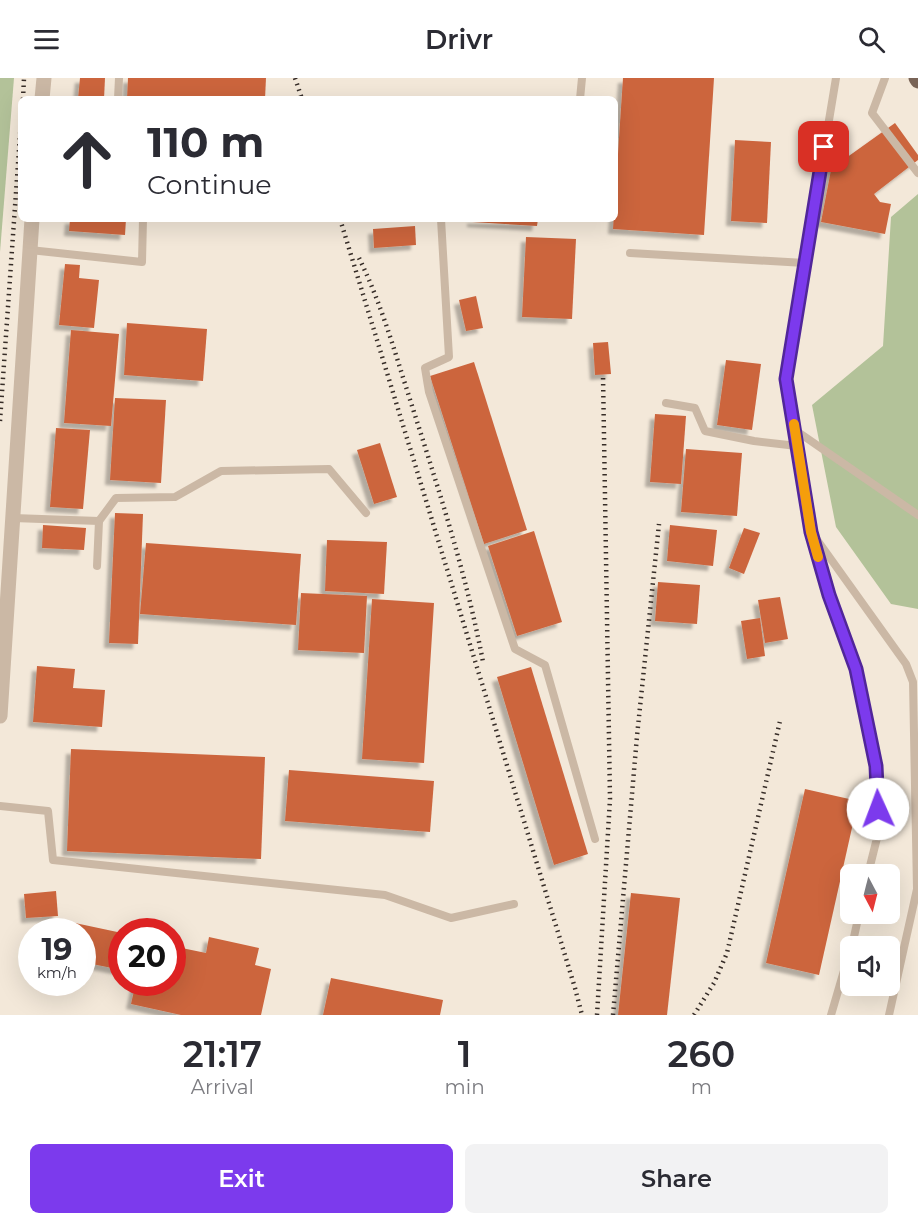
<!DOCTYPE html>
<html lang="en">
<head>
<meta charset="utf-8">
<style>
  body { margin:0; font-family:Montserrat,sans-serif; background:#f2f2f3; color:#2b2b33; height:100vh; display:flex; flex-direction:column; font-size:22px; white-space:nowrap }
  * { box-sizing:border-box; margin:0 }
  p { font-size:20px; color:#7c7c81 }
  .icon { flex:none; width:33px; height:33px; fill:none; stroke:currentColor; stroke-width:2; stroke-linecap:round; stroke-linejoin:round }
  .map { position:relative; height:937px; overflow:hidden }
  .side { display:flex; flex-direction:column; background:#fff; flex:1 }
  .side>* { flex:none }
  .hud { position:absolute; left:18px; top:18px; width:600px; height:126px; border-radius:9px; box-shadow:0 6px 24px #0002; background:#fff; color:#2b2b33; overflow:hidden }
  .needle { width:39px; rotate:173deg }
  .fabs { position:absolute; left:840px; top:786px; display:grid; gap:12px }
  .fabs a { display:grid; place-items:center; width:60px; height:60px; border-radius:9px; background:#fff; box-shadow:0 6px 24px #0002; font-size:30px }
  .speed { position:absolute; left:18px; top:840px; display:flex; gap:12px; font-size:30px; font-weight:700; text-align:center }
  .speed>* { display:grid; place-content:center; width:78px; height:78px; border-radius:50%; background:#fff; box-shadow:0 6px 24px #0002; line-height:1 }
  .speed small { font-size:15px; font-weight:400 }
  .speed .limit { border:9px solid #d22; background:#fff; color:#111 }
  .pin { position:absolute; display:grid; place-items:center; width:51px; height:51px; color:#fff; margin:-26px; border-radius:12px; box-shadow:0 3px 9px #0006 }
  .me { position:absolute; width:66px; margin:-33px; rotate:358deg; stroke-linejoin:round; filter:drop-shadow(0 0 4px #0008) }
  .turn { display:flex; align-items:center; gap:21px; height:126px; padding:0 30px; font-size:27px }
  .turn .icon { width:78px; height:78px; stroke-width:2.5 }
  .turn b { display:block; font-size:42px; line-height:51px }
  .eta { display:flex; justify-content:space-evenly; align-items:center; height:102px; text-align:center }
  .eta b { font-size:36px; font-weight:600; line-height:42px }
  .primary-button { display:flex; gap:12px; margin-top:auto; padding:12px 30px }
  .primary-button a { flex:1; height:69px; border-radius:9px; background:#7c3aed; color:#fff; font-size:24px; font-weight:600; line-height:69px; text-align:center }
  .primary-button a+a { background:#f2f2f3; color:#2b2b33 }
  header { display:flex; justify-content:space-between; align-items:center; height:78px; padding:0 30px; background:#fff; font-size:27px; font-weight:600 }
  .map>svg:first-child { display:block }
  .green { fill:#b3c299 }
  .building { fill:#cc653e; filter:url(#shadow) }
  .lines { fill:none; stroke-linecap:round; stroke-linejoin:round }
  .lane { stroke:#cbb8a5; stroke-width:8 }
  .street { stroke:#cbb8a5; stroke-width:15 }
  .primary { stroke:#796457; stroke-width:15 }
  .rail { stroke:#362c27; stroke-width:4.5; stroke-dasharray:1.5 4.5; stroke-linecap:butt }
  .route-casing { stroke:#51269a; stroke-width:15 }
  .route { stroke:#7c3aed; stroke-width:10 }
  .slow { stroke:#f59e0b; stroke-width:10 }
</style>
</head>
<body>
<header><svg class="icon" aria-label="menu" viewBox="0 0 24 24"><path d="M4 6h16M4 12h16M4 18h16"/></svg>Drivr<svg class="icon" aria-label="search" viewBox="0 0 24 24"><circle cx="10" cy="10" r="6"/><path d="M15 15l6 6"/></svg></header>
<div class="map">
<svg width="918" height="937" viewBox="0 0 918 937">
  <defs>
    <filter id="shadow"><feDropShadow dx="-5" dy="5" stdDeviation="1.5" flood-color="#0004"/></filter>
  </defs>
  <rect width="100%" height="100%" fill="#f3e8d9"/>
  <g class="green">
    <path d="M 0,0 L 14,0 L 0,174 Z"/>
    <path d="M 918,116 L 918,531 L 891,526 L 836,449 L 812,327 L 883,268 L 891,139 Z"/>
  </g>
  <g class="building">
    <path d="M 80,0 L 105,0 L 104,21 L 78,21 Z"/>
    <path d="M 128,0 L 266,0 L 265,21 L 127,21 Z"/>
    <path d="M 623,0 L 714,0 L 704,157 L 613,151 Z"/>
    <path d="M 895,45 L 918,77 L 918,82 L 874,116 L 880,124 L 891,126 L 885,156 L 821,144 L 836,66 L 846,80 Z"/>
    <path d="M 735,62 L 771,64 L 767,145 L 731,143 Z"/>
    <path d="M 70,141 L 126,141 L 125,157 L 69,153 Z"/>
    <path d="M 472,141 L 538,141 L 537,148 L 472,144 Z"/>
    <path d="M 415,148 L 416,167 L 374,170 L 373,151 Z"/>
    <path d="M 526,159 L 576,161 L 572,241 L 522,239 Z"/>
    <path d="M 65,186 L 80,187 L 79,200 L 99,202 L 94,250 L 59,247 Z"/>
    <path d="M 476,218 L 483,250 L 466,253 L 459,222 Z"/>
    <path d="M 127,245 L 207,251 L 203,303 L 124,297 Z"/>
    <path d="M 71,252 L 119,256 L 111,348 L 64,345 Z"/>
    <path d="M 608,264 L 611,296 L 595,297 L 593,265 Z"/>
    <path d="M 726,282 L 761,286 L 752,352 L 717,347 Z"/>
    <path d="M 474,284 L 527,452 L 484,466 L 430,298 Z"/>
    <path d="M 115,320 L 166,322 L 161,405 L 110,402 Z"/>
    <path d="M 655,336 L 686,338 L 681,406 L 650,404 Z"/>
    <path d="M 56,350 L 90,352 L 83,431 L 50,429 Z"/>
    <path d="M 380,365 L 397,419 L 374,426 L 357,372 Z"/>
    <path d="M 686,371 L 742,375 L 737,438 L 681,434 Z"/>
    <path d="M 115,435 L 143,436 L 138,566 L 109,565 Z"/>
    <path d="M 43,447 L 86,450 L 84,472 L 42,470 Z"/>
    <path d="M 670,447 L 717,452 L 713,488 L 667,483 Z"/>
    <path d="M 744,450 L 760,455 L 744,496 L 729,490 Z"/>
    <path d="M 534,453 L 562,544 L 517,558 L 488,468 Z"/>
    <path d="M 327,462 L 387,464 L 384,516 L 325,513 Z"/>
    <path d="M 146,465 L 301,476 L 296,547 L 140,536 Z"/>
    <path d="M 658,504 L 700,507 L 697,546 L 655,543 Z"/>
    <path d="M 301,515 L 367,518 L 364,575 L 298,572 Z"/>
    <path d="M 780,519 L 788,561 L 765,565 L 758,522 Z"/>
    <path d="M 372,521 L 434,525 L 424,685 L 362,681 Z"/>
    <path d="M 760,540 L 765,578 L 747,581 L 741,543 Z"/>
    <path d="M 37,588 L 75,591 L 73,610 L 105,612 L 102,649 L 33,644 Z"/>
    <path d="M 531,589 L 588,776 L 554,787 L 497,599 Z"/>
    <path d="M 71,671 L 265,679 L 261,781 L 67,773 Z"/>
    <path d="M 289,692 L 434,703 L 430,754 L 285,743 Z"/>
    <path d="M 805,711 L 858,723 L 819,897 L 766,885 Z"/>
    <path d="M 56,813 L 58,838 L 26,840 L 24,816 Z"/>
    <path d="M 631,815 L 680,820 L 667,937 L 618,937 Z"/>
    <path d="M 75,845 L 122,855 L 122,892 L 82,884 L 82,854 L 74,854 Z"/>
    <path d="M 209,859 L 259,870 L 255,887 L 271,891 L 261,937 L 181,937 L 131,926 L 136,904 L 172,904 L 172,868 L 206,875 Z"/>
    <path d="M 331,900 L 443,922 L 440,937 L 323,937 Z"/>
  </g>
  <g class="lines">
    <g class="lane">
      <path d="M 836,0 L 786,301 L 811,454 L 829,517 L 856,591 L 876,688 L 879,752 L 868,796"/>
      <path d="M 885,0 L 872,35 L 918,95"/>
      <path d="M 118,21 L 119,0"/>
      <path d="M 580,21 L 582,0"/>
      <path d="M 441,141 L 449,279 L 425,290 L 429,314 L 515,571 L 545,587 L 595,761"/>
      <path d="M 30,172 L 142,184 L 143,141"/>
      <path d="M 630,175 L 805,185"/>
      <path d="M 666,325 L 695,330 L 705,353 L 754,363 L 797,368"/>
      <path d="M 795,352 L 918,437"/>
      <path d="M 13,440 L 99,443 L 116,420 L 175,419 L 221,393 L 329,391 L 366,435"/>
      <path d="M 815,459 L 906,586 L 913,604 L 917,811 L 889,937"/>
      <path d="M 97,488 L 99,443"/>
      <path d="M 0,728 L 48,733 L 53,782 L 385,817 L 451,840 L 514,826"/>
      <path d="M 852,868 L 859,836"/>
      <path d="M 831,937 L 850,872"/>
    </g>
    <g class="street">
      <path d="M 42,21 L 44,0"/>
      <path d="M 0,638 L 32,141"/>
    </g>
    <path class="primary" d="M 916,0 L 918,3"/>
    <g class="rail">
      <path d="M 295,0 L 302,21"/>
      <path d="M 23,21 L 24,0"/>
      <path d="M 340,141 L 575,910 L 582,937"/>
      <path d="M 359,180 C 383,229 397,282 414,334 C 440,416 467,499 483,584"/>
      <path d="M 0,343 L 21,43"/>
      <path d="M 597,937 L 610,721 L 603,297"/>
      <path d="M 613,937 L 637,658 L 659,446"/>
      <path d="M 694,937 L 714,905 L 727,875 L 780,643"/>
    </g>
  </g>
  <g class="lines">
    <defs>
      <path id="route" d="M 824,69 L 786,301 L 811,454 L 829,517 L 856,591 L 876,688 L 878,731"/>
    </defs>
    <use href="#route" class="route-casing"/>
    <use href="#route" class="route"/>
    <path class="slow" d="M 794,346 L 811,454 L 818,479"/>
  </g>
</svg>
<div class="fabs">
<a><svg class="needle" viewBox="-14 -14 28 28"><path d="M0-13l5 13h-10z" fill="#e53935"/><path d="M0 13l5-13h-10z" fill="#7c7c81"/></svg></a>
<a><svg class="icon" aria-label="sound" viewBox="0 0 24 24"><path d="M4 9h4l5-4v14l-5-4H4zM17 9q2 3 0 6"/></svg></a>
</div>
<div class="speed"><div>19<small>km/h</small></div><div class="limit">20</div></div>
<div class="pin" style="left:824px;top:69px;background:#d93025"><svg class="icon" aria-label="arrive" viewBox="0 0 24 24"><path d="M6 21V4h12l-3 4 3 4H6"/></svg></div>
<svg class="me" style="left:878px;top:731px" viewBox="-20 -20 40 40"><circle r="19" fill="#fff"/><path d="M0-13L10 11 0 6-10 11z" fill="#7c3aed"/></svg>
<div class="hud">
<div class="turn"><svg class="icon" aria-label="ahead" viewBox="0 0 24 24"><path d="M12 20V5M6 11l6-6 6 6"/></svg><div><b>110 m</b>Continue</div></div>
</div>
</div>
<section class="side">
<div class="eta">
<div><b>21:17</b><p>Arrival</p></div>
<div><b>1</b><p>min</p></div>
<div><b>260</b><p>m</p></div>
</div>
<div class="primary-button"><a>Exit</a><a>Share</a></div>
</section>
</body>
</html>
